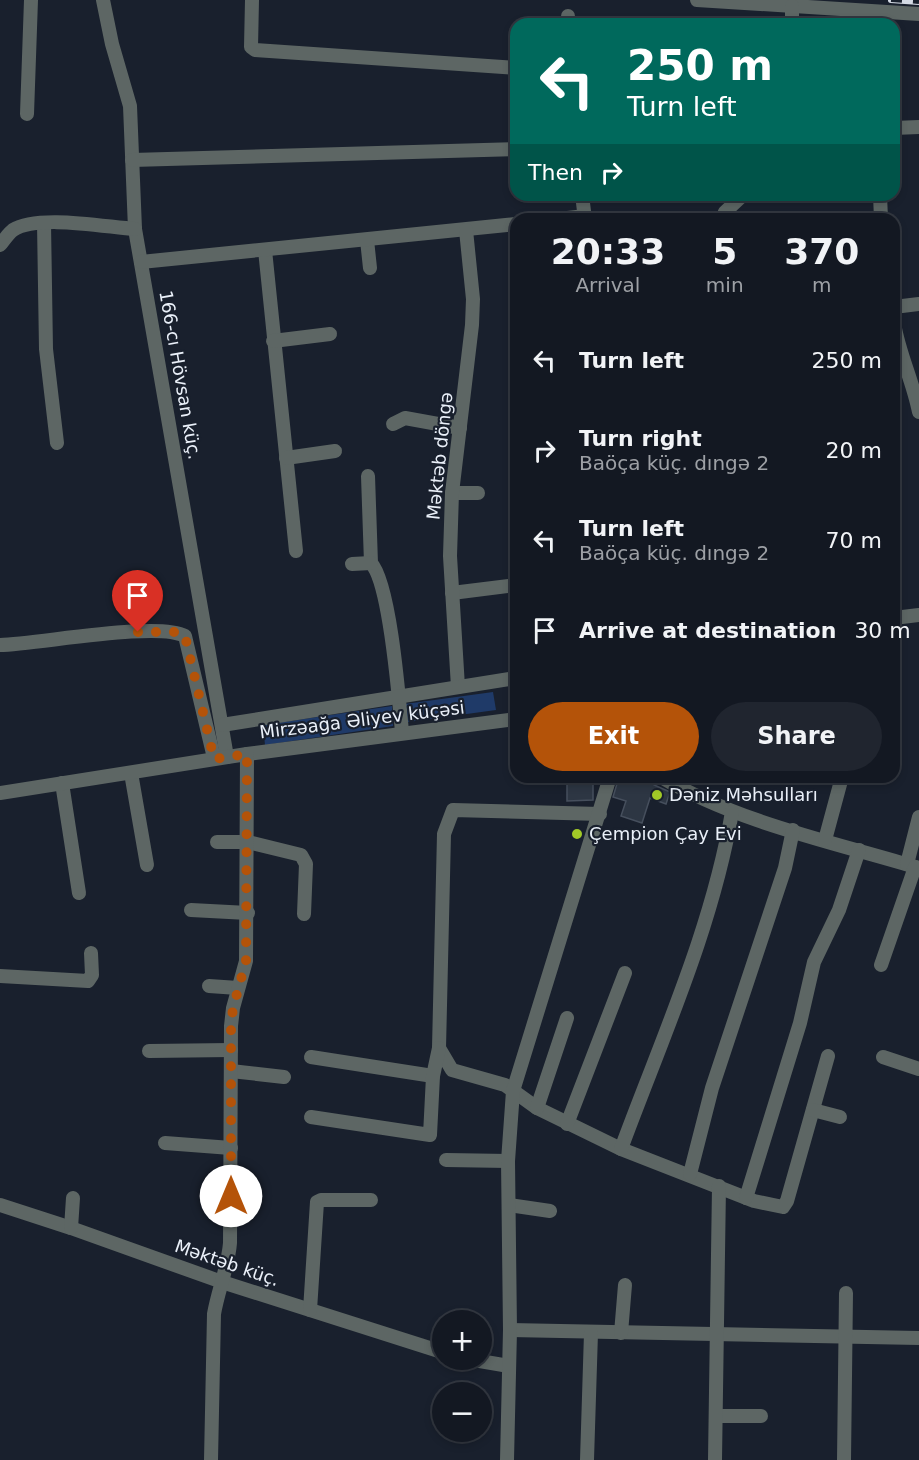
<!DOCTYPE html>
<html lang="en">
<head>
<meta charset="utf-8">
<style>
  body { margin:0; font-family:"DejaVu Sans",sans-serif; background:#20252f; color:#f1f3f6; height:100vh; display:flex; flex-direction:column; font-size:22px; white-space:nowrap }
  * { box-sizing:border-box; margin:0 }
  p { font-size:20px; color:#9da0a5 }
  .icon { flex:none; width:33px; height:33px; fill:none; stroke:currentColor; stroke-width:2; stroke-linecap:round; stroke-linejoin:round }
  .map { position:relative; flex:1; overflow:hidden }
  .sheet { position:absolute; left:510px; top:213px; width:390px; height:570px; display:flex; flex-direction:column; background:#131822; border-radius:18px; box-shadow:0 3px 9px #0003,0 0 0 2px #323740 }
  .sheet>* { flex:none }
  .guide { position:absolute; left:510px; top:18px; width:390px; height:183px; border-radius:18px; box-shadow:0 3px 9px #0003,0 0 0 2px #323740; background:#00695c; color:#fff; overflow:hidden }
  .tools { position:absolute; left:432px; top:1310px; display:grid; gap:12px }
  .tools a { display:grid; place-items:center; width:60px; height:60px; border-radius:50%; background:#131822; box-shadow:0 3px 9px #0003,0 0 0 2px #323740; font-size:30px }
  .pin { position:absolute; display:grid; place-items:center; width:51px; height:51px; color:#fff; margin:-62px -26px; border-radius:50% 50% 50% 0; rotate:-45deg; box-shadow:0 0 6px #0007 }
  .pin .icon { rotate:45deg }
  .me { position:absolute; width:66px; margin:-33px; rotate:0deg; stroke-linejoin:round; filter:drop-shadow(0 0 4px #0008) }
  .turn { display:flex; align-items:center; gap:21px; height:126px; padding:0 18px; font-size:27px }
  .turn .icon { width:78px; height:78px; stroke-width:2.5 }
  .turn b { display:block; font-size:42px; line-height:51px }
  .then { display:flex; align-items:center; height:57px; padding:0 18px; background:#0003; gap:12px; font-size:22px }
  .eta { display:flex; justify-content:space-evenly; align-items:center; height:102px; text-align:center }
  .eta b { font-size:36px; font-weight:700; line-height:42px }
  .action { display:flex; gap:12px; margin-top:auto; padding:12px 18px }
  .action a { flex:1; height:69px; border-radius:36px; background:#b45309; color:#fff; font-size:24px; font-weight:700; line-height:69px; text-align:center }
  .action a+a { background:#20252f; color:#f1f3f6 }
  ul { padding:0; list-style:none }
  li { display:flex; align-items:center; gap:18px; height:90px; padding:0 18px }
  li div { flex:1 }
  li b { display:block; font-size:22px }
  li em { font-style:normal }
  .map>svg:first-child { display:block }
  .green { fill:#1f3a68 }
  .building { fill:#2d3643; stroke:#464f5d; stroke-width:1.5 }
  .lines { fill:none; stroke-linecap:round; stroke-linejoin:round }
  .minor { stroke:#5d6664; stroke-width:14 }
  .rail-casing { stroke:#d4dae4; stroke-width:6 }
  .rail { stroke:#19202d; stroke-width:4; stroke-dasharray:11; stroke-linecap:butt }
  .route { stroke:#b45309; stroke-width:10; stroke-dasharray:0 18 }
  .poi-dot { fill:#a2c927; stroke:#19202d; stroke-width:2 }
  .labels { text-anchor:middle; stroke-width:4.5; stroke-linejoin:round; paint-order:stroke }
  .street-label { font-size:18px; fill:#eaf0f9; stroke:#19202d }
  .poi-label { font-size:18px; fill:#eaf0f9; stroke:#19202d; text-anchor:start }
</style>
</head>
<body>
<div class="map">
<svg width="919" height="1460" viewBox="0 0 919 1460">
  <rect width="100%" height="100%" fill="#19202d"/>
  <g class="green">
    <path d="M 493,692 L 496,710 L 408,722 L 405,704 Z"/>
    <path d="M 392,706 L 393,726 L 265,745 L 263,725 Z"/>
  </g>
  <g class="building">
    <path d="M 567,777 L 593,777 L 593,800 L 567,801 Z"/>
    <path d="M 619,777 L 652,779 L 654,785 L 670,792 L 666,804 L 650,798 L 642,823 L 621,816 L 626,801 L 613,797 Z"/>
  </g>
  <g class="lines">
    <g class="minor">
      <path d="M 103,0 L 112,44 L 130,106 L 135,229 L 227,757"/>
      <path d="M 252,0 L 251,47 L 255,50 L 516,68"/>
      <path d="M 697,0 L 919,14"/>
      <path d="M 792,6 L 792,24"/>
      <path d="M 568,16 L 568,24"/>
      <path d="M 27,114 L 31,0"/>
      <path d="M 894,128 L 919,127"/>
      <path d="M 132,160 L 516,149"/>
      <path d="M 582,195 L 585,219"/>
      <path d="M 880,195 L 881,219"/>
      <path d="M 559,219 L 585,216"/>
      <path d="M 722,219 L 725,212 L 743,195"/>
      <path d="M 44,223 L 46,349 L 57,443"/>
      <path d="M 367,240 L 370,268"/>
      <path d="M 0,245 C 4,240 8,234 13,230 C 38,214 105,227 135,229"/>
      <path d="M 265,250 L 296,551"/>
      <path d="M 141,262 L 516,224"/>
      <path d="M 894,307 L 919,304"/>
      <path d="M 894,323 C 899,354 913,381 919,412"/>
      <path d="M 273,341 L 330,334"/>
      <path d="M 393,424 L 405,418 L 460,428"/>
      <path d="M 286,458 L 335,451"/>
      <path d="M 368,476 L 371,563 C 390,583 399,699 402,732"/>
      <path d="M 452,493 L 478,493"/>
      <path d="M 352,564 L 371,563"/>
      <path d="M 452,593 L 516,585"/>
      <path d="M 894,618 L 919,615"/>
      <path d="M 0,645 C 39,644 157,621 185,636 L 214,758"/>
      <path d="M 458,687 L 450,556 L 452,493 L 472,325 L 473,299 L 466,230"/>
      <path d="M 222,725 L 516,678"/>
      <path d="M 131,773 L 147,865"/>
      <path d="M 661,777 C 739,823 833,842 919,868"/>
      <path d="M 62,783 L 79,893"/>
      <path d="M 0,793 L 247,754 L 516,719"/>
      <path d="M 600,814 L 453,810 L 444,834 L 439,1048 L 452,1070 L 505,1085 L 537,1108 L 621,1149 L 754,1201 L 783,1207 L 787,1201 L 828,1056"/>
      <path d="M 825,840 L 842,777"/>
      <path d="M 217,842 L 248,842 L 301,855 L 306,864 L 304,914"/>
      <path d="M 907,864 L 919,817"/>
      <path d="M 191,910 L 248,913"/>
      <path d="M 881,965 L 915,867"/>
      <path d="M 0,976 L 88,981 L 92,975 L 91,953"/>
      <path d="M 209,986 L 238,988"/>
      <path d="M 149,1051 L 231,1050"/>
      <path d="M 311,1057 L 433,1076"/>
      <path d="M 883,1057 L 919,1069"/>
      <path d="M 231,1071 L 284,1077"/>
      <path d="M 537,1108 L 567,1018"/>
      <path d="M 813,1110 L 840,1117"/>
      <path d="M 311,1117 L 430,1135 L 433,1076 L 439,1048"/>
      <path d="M 567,1124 L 625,973"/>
      <path d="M 165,1143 L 231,1148"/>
      <path d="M 621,1149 C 662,1038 712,929 732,812"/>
      <path d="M 446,1160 L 508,1161"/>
      <path d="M 690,1174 L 712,1088 L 785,868 L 793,830"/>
      <path d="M 746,1198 L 800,1023 L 814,962 L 839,910 L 859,850"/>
      <path d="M 0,1205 L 71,1228 L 222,1282 L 442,1352"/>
      <path d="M 509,1205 L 550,1211"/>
      <path d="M 71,1228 L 73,1198"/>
      <path d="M 310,1310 L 317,1202 L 321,1200 L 371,1200"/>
      <path d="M 510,1330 L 919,1338"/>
      <path d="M 621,1333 L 625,1285"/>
      <path d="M 468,1359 L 509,1366"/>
      <path d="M 716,1416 L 761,1416"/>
      <path d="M 211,1460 L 214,1314 C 218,1290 228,1268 230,1243 L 231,1026 L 233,1008 L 246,961 L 247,754"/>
      <path d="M 507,1460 L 510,1330 L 508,1161 L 513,1091 L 610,777"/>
      <path d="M 587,1460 L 591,1333"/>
      <path d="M 715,1460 L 719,1186"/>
      <path d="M 844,1460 L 846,1293"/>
    </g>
    <defs>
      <path id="rail" d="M 891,0 L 919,2"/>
    </defs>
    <use href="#rail" class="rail-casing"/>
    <use href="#rail" class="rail"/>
  </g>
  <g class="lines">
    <path class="route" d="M 138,632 L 178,632 L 185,636 L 214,759 L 247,754 L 246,961 L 233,1008 L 231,1026 L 231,1196"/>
  </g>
  <g class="poi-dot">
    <circle cx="657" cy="795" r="6"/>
    <circle cx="577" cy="834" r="6"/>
  </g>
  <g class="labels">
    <g class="street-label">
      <text transform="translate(180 375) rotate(80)" y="6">166-cı Hövsan küç.</text>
      <text transform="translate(440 456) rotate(-84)" y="6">Məktəb döngə</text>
      <text transform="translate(362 720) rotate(-7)" y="6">Mirzəağa Əliyev küçəsi</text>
      <text transform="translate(227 1263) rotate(19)" y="6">Məktəb küç.</text>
    </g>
    <g class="poi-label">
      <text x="669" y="801">Dəniz Məhsulları</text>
      <text x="589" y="840">Çempion Çay Evi</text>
    </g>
  </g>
</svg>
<div class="tools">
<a>+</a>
<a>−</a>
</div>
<div class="pin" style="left:138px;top:632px;background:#d93025"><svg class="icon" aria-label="arrive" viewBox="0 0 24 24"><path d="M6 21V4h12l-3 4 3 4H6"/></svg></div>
<svg class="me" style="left:231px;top:1196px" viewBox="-20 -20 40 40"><circle r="19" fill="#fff"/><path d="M0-13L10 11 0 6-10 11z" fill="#b45309"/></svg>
<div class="guide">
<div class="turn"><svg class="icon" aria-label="left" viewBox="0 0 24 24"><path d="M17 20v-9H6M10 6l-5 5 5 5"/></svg><div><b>250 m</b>Turn left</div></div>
<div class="then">Then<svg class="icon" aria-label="right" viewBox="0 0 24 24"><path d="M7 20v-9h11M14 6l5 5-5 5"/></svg></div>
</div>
<section class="sheet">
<div class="eta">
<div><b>20:33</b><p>Arrival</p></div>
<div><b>5</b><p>min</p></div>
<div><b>370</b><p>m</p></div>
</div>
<ul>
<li><svg class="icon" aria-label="left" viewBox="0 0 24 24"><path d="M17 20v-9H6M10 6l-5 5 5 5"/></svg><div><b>Turn left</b></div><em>250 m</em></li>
<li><svg class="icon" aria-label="right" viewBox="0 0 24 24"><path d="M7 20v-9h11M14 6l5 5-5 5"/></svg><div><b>Turn right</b><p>Baöça küç. dıngə 2</p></div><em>20 m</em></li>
<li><svg class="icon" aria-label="left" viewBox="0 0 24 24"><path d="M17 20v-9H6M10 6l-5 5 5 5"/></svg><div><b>Turn left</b><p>Baöça küç. dıngə 2</p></div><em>70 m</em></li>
<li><svg class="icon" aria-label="arrive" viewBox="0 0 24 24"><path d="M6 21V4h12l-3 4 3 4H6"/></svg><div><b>Arrive at destination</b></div><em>30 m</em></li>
</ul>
<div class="action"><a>Exit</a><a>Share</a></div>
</section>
</div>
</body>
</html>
